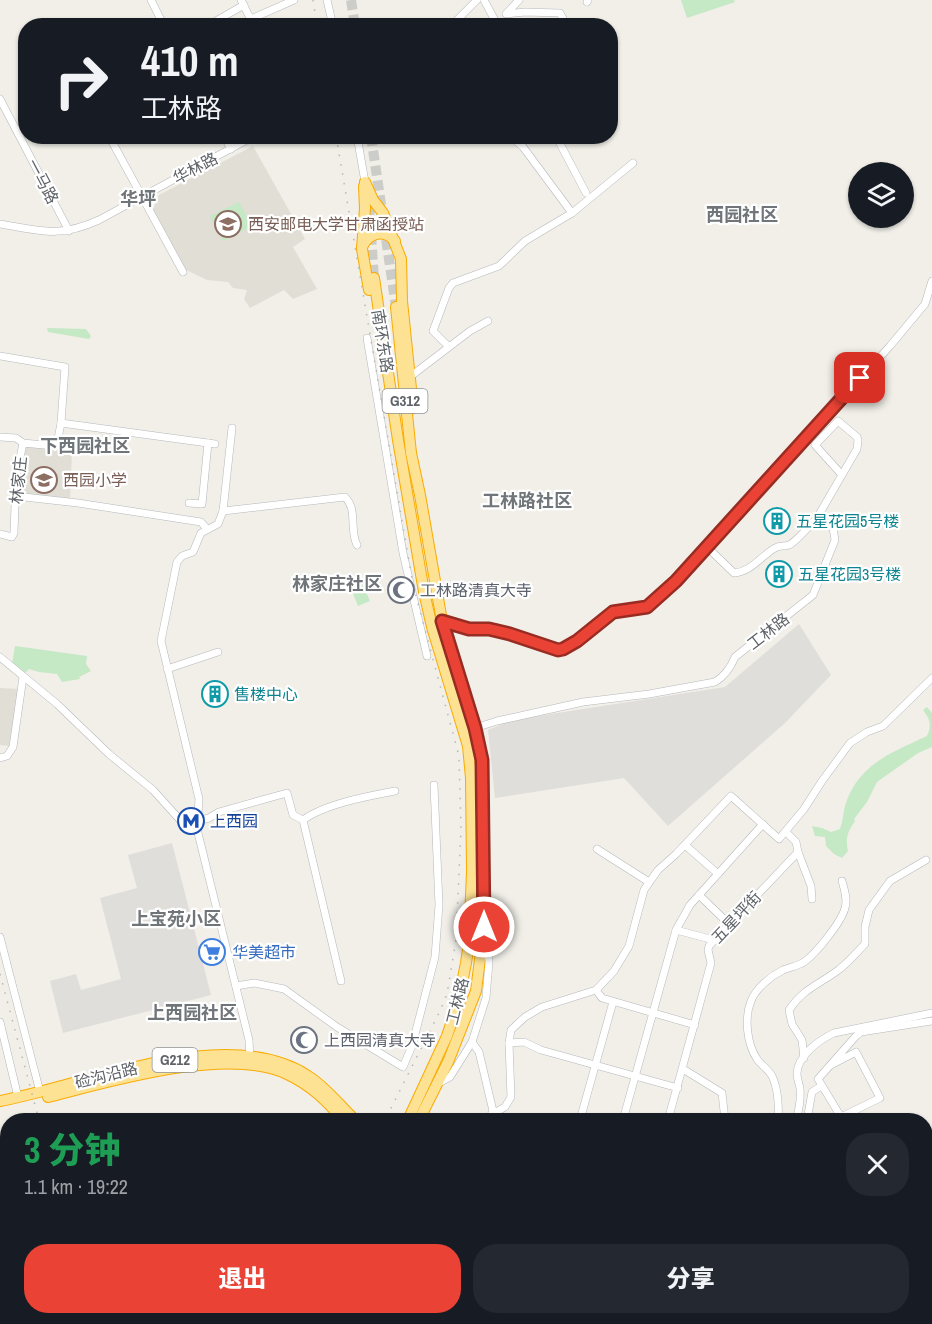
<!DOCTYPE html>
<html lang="zh">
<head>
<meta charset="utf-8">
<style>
  body { margin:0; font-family:"Archivo Narrow","Noto Sans SC",sans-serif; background:#242831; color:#f1f3f6; height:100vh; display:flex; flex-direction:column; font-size:22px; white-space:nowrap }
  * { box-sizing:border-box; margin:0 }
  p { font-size:20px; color:#9ea1a6 }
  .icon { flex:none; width:33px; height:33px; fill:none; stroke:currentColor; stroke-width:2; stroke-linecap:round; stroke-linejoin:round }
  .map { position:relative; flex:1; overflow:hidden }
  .drawer { position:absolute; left:0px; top:1113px; width:933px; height:212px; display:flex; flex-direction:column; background:#171b24; border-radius:24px 24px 0 0; box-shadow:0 2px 4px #0004 }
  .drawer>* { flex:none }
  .guide { position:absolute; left:18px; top:18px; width:600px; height:126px; border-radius:24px; box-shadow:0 2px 4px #0004; background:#171b24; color:#f1f3f6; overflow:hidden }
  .tools { position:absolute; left:848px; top:162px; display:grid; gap:12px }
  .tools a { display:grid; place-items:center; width:66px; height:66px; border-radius:50%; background:#171b24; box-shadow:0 2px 4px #0004; font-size:30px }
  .pin { position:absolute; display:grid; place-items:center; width:51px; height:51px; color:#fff; margin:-26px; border-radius:12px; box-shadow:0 3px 9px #0006 }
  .me { position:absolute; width:66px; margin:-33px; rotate:0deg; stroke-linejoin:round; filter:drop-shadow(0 0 4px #0008) }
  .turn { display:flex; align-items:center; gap:21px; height:126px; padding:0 24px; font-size:27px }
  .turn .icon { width:78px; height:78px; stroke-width:2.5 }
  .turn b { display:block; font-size:42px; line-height:51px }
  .round { display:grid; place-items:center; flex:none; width:63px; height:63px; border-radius:24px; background:#242831 }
  .summary { display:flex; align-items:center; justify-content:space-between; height:102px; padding:0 24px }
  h1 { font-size:36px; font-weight:800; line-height:45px; color:#1e9e55 }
  .cta { display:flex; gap:12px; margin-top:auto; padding:12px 24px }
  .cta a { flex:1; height:69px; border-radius:24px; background:#ea4335; color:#fff; font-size:24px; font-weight:800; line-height:69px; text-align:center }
  .cta a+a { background:#242831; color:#f1f3f6 }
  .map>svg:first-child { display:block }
  .industrial { fill:#e0deda }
  .education { fill:#e1ded6 }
  .green { fill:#c5e8c5 }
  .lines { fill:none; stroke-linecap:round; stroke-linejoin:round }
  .highway-tunnel { stroke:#ccccc8; stroke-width:10; stroke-dasharray:10 5; stroke-linecap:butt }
  .minor-casing { stroke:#b5b8bc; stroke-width:8 }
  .highway-casing { stroke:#f9ab00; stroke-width:12 }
  .minor { stroke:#fff; stroke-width:7 }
  .highway { stroke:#fde293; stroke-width:10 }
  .rail { stroke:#b6b7b8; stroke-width:1.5; stroke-dasharray:1.5 8; stroke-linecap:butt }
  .route-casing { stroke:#982c22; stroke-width:15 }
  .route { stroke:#ea4335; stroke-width:10 }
  .labels { text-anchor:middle; stroke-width:4.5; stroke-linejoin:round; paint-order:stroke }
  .shield { fill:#fff; stroke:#8f9295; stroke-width:1.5 }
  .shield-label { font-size:15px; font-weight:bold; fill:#5f6368 }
  .street-label { font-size:16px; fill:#5f6368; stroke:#fff }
  .education-label { font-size:16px; fill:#785e54; stroke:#fff; text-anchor:start }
  .culture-label { font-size:16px; fill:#0d838f; stroke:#fff; text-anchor:start }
  .worship-label { font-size:16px; fill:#5b616d; stroke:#fff; text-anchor:start }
  .transit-label { font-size:16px; fill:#164399; stroke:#fff; text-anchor:start }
  .shop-label { font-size:16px; fill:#366cbe; stroke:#fff; text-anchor:start }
  .neighbourhood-label { font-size:18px; font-weight:bold; fill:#70757a; stroke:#fff }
</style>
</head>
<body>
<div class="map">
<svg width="932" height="1324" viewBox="0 0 932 1324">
  <rect width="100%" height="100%" fill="#f1efe8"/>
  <g class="industrial">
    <path d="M 799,624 L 831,675 L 785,723 L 668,826 L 624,778 L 495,798 L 488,730 L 512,720 L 725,687 Z"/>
    <path d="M 172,843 L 211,995 L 63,1033 L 50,981 L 76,974 L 81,990 L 121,979 L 100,898 L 137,888 L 128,855 Z"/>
  </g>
  <g class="education">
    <path d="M 253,146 L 305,239 L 293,247 L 317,289 L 293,299 L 284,290 L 250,308 L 244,299 L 247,290 L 233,288 L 228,282 L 207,280 L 182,268 L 153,209 L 159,195 Z"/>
    <path d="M 27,444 L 72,450 L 70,500 L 14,498 Z"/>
    <path d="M 0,688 L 19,689 L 9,746 L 0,745 Z"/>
  </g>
  <g class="green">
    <path d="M 681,0 L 734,0 L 735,2 L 687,18 Z"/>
    <path d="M 239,202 L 252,226 L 223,241 L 210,216 Z"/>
    <path d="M 47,328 L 86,329 L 91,336 L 89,339 L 48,332 Z"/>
    <path d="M 361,581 L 370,601 L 358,606 L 350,586 Z"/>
    <path d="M 15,646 L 87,656 L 86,664 L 91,671 L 79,677 L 80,679 L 62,682 L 57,674 L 39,672 L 29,669 L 24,674 L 12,664 Z"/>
    <path d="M 927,707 L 932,713 L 932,747 L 918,753 L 877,782 L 867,802 L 854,819 L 855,821 C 848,831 845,838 848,851 L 842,858 L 834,854 L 826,846 L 825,837 L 815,836 L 812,826 L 822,828 L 831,832 L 840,829 C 843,821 843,814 845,806 C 858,764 891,753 927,736 C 932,725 930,719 923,710 Z"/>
  </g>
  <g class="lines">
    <g class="highway-tunnel">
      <path d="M 351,0 L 355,26"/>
      <path d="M 371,136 L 396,307"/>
      <path d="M 369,205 L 374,278"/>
    </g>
    <defs>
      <g id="minor">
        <path d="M 151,0 L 164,26"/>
        <path d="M 241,0 L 254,26"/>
        <path d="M 327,0 L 333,26"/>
        <path d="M 484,0 L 498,26"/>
        <path d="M 519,0 L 506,14 L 525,12 L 560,13 L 567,26"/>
        <path d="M 587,2 L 588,0"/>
        <path d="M 251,19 L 294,0"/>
        <path d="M 207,26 L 244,5"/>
        <path d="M 451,26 L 477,0"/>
        <path d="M 0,99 L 69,231"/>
        <path d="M 109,136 L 183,272"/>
        <path d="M 224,136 L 231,149"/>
        <path d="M 357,136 L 365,182"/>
        <path d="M 510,136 L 523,147 L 572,213"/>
        <path d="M 556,136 L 586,193"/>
        <path d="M 0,224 C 42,231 59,238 99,220 L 254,136"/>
        <path d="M 367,338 L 403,553 L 427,656"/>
        <path d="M 448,346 L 433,331 L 449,288 L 453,283 L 499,266 L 525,241 L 572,213 L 633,163"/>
        <path d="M 0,356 L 65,367 L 61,423 L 215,444"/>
        <path d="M 411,376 L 470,331 L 488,321"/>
        <path d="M 232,428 L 223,511 L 218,524 L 201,533 L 193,552 L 182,556 L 177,562 L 161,641 L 199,799 L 197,829 L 249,1040 L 250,1059"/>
        <path d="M 0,437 L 16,438 L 23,443"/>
        <path d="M 15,496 L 78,503 L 201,522 L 207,529"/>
        <path d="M 189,503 L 202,504 L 208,443"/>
        <path d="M 223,511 L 345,497 C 358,510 349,529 357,545"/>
        <path d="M 0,534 L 12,537 L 14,533 L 16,478 L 23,443 L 54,446 L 57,444 L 61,423"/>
        <path d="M 707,547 L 734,573 C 751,572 761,556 775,548 C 780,545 784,547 789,545 C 796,542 811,524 817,518 L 857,449 L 858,440 L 857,437 L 838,421 L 815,445 L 842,475"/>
        <path d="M 432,627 L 442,621 L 469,629 L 489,629 L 510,634 L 558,650 L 567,648 L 577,641 L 613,612 L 624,609 L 643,609 L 650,605 L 669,588 L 747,504 L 890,346 L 925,304 L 932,281"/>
        <path d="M 0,657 L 57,704 L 109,754 L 153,790 L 190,831 L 197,829"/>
        <path d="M 167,669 L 218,652"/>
        <path d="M 475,728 L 497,721 L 583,702 L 649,694 L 715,682 C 725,676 731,667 735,657 L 813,595 L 835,540 L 833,528 L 817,518"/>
        <path d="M 0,758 L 7,756 L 13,747 L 23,677"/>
        <path d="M 197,821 L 209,818 L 219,812 L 287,793 L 293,815 L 303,820"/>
        <path d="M 685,845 L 718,874"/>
        <path d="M 597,849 L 649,882"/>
        <path d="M 798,852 L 811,886 L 812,899"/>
        <path d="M 699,895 L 729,924"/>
        <path d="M 676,930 L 714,940"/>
        <path d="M 0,937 L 40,1092"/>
        <path d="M 341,981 L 303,820 C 325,804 368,796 395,791"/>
        <path d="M 236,986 L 254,983 L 284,989 L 337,1027 L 403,1067 L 412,1046 L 435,957 L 439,905 L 434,785"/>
        <path d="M 596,990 L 602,998 L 695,1025"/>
        <path d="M 0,1022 L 18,1097"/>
        <path d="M 472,1042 L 479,1052 L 493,1111 L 490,1117 L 490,1120"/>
        <path d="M 509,1043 L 524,1042 L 541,1050 L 678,1088"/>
        <path d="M 804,1058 L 802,1040 L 792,1024 L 789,1010 C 803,989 818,985 837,971 C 847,964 856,953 865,944 L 865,927 L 869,910 L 890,881 L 926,860"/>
        <path d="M 831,1065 L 856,1052 L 880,1098 L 841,1117 L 818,1079 L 856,1036 L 861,1032 L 932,1021"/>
        <path d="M 683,1069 L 722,1093 L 725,1120"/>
        <path d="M 439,1083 L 450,1077 L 472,1042 L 486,998 L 489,962 L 486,939"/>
        <path d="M 493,1111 L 496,1112 L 505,1107 L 511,1097 L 509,1043 L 511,1030 L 525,1017 L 542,1007 L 596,990 L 614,971 L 629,946 L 644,890 L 658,870 L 676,854 L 731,796 L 779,839 L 804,809 L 822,781 L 850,743 L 867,732 L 883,726 L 932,678"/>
        <path d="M 580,1120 L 613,1002"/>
        <path d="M 623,1120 L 676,930 L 690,905 L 763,824"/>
        <path d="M 668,1120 L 711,963 L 708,950 L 709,946 L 798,852 L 796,842 L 786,832"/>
        <path d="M 778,1120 C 779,1107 778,1088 772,1076 C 768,1069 761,1065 757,1059 C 747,1044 744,1018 751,1001 C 756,988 771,976 783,970 C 790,967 798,966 804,962 C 816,954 842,921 845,908 C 848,899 844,889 842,881"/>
        <path d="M 796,1120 C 799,1110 801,1099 800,1088 C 799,1083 797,1079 797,1074 C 797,1056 819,1040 834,1033 L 932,1013"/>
        <path d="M 807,1120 L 812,1092 L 821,1086"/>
        <path d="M 0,1244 L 8,1244"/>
        <path d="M 0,1291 L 8,1291"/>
        <path d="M 54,1317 L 56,1324"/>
        <path d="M 419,1317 L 425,1324"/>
        <path d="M 518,1317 L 528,1324"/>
        <path d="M 567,1317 L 578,1324"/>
        <path d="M 638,1317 L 646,1324"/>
        <path d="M 877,1317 L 877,1324"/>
        <path d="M 188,1324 L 215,1317"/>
        <path d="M 285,1324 L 288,1317"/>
        <path d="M 659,1324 L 665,1317"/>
      </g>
      <g id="highway">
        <path d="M 365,182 L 373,200 L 383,213 L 401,259 L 402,301 L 413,408"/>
        <path d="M 364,186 L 365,208 L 362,249 L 369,290"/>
        <path d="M 362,247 C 369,232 384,229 395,241"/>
        <path d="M 374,278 L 398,440 L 424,592 L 432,627 L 468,746 L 471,778 L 472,872 L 469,943 L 466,963 L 458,1003 L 447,1036 L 408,1120"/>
        <path d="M 396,307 L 411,453 L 420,495 L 442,621 L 479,744 L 483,778 L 484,927 L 476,991 L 448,1062 L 419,1120"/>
        <path d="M 48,1097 C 111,1081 228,1046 287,1074 C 311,1085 327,1101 343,1120"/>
        <path d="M 0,1101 C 87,1085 227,1023 308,1076 C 326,1087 340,1106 355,1120"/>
        <path d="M 398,1317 L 399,1324"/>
        <path d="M 407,1317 L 408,1324"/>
      </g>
    </defs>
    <use href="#minor" class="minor-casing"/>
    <use href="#highway" class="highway-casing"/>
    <use href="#minor" class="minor"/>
    <use href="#highway" class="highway"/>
    <g class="rail">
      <path d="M 313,0 L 317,26"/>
      <path d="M 336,136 L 413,585 L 459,756 L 461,829 L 456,940 L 447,994 L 440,1011 L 385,1120"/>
      <path d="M 0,974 L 39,1120"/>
      <path d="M 926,1140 L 932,1138"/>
      <path d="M 87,1317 L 89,1324"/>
      <path d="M 276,1324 L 280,1317"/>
      <path d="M 623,1324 L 631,1317"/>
    </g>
  </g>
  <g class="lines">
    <defs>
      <path id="route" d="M 484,927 L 482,760 L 475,728 L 442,621 L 469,629 L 489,629 L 510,634 L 558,650 L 563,649 L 577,641 L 613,612 L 647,607 L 676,581 L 860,378"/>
    </defs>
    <use href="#route" class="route-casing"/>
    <use href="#route" class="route"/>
  </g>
  <defs>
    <symbol id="university-ring" viewBox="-11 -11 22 22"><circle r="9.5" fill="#fff" stroke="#8d6e63" stroke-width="1.5"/><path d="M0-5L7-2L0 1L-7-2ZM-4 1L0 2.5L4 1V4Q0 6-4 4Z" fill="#8d6e63"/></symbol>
    <symbol id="school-ring" viewBox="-11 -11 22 22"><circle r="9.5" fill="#fff" stroke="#8d6e63" stroke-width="1.5"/><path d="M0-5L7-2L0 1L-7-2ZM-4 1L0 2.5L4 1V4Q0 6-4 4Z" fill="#8d6e63"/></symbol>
    <symbol id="building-ring" viewBox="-11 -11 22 22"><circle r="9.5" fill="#fff" stroke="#0f9aa8" stroke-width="1.5"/><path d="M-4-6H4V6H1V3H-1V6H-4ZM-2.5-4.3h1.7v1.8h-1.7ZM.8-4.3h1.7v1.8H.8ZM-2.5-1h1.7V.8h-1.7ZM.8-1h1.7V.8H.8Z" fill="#0f9aa8"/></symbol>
    <symbol id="mosque-ring" viewBox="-11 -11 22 22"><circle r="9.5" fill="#fff" stroke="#6b7280" stroke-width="1.5"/><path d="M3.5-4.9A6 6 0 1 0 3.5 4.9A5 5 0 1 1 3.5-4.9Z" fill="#6b7280"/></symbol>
    <symbol id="metro-ring" viewBox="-11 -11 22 22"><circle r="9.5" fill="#fff" stroke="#1a4fb4" stroke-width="1.5"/><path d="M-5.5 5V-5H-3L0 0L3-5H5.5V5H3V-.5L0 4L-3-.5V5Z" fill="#1a4fb4"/></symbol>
    <symbol id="supermarket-ring" viewBox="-11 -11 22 22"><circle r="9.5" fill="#fff" stroke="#3f7fe0" stroke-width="1.5"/><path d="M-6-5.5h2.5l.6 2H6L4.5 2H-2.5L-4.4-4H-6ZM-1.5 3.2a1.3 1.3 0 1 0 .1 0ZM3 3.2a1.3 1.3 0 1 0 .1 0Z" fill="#3f7fe0"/></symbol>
  </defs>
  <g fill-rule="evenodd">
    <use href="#university-ring" x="213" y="209" width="30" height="30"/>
    <use href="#school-ring" x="29" y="465" width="30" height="30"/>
    <use href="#building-ring" x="762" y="506" width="30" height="30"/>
    <use href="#building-ring" x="764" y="559" width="30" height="30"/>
    <use href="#mosque-ring" x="386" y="575" width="30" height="30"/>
    <use href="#building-ring" x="200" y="679" width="30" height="30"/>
    <use href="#metro-ring" x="176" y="806" width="30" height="30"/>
    <use href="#supermarket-ring" x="197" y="937" width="30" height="30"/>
    <use href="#mosque-ring" x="289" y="1025" width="30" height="30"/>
  </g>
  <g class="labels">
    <g class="shield">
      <rect x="382.5" y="389" width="45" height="24" rx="4.5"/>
      <rect x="152.5" y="1048" width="45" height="24" rx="4.5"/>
    </g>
    <g class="shield-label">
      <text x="405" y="406">G312</text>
      <text x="175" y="1065">G212</text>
    </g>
    <g class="street-label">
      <text transform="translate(195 168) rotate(-28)" y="6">华林路</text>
      <text transform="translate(43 181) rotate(62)" y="6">一马路</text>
      <text transform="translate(383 341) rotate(81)" y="6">南环东路</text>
      <text transform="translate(18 480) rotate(-84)" y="6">林家庄</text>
      <text transform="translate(768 631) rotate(-38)" y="6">工林路</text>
      <text transform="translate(736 917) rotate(-47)" y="6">五星坪街</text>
      <text transform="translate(457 1001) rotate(-76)" y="6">工林路</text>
      <text transform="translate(106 1075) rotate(-14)" y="6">硷沟沿路</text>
    </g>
    <g class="education-label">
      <text x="248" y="230">西安邮电大学甘肃函授站</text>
      <text x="63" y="486">西园小学</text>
    </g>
    <g class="culture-label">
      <text x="796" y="527">五星花园5号楼</text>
      <text x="798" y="580">五星花园3号楼</text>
      <text x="234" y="700">售楼中心</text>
    </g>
    <g class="worship-label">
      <text x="420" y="596">工林路清真大寺</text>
      <text x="324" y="1046">上西园清真大寺</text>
    </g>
    <g class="transit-label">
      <text x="210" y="827">上西园</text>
    </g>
    <g class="shop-label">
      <text x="232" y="958">华美超市</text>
    </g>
    <g class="neighbourhood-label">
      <text x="138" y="205">华坪</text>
      <text x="742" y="221">西园社区</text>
      <text x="85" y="452">下西园社区</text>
      <text x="527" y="507">工林路社区</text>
      <text x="337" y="590">林家庄社区</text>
      <text x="176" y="925">上宝苑小区</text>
      <text x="192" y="1019">上西园社区</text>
    </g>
  </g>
</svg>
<div class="tools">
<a><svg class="icon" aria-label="layers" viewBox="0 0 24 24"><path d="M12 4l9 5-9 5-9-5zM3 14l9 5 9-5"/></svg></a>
</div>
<div class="pin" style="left:860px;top:378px;background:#d93025"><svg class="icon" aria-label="arrive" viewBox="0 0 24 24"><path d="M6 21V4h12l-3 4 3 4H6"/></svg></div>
<svg class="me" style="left:484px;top:927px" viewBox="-20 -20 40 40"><circle r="17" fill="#ea4335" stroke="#fff" stroke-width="3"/><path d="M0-11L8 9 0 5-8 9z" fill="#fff"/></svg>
<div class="guide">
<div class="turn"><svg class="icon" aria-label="right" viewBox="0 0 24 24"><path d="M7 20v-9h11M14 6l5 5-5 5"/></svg><div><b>410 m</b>工林路</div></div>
</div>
<section class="drawer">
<div class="summary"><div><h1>3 分钟</h1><p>1.1 km · 19:22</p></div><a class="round"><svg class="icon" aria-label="close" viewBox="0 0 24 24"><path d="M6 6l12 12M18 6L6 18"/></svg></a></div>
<div class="cta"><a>退出</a><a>分享</a></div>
</section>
</div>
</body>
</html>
